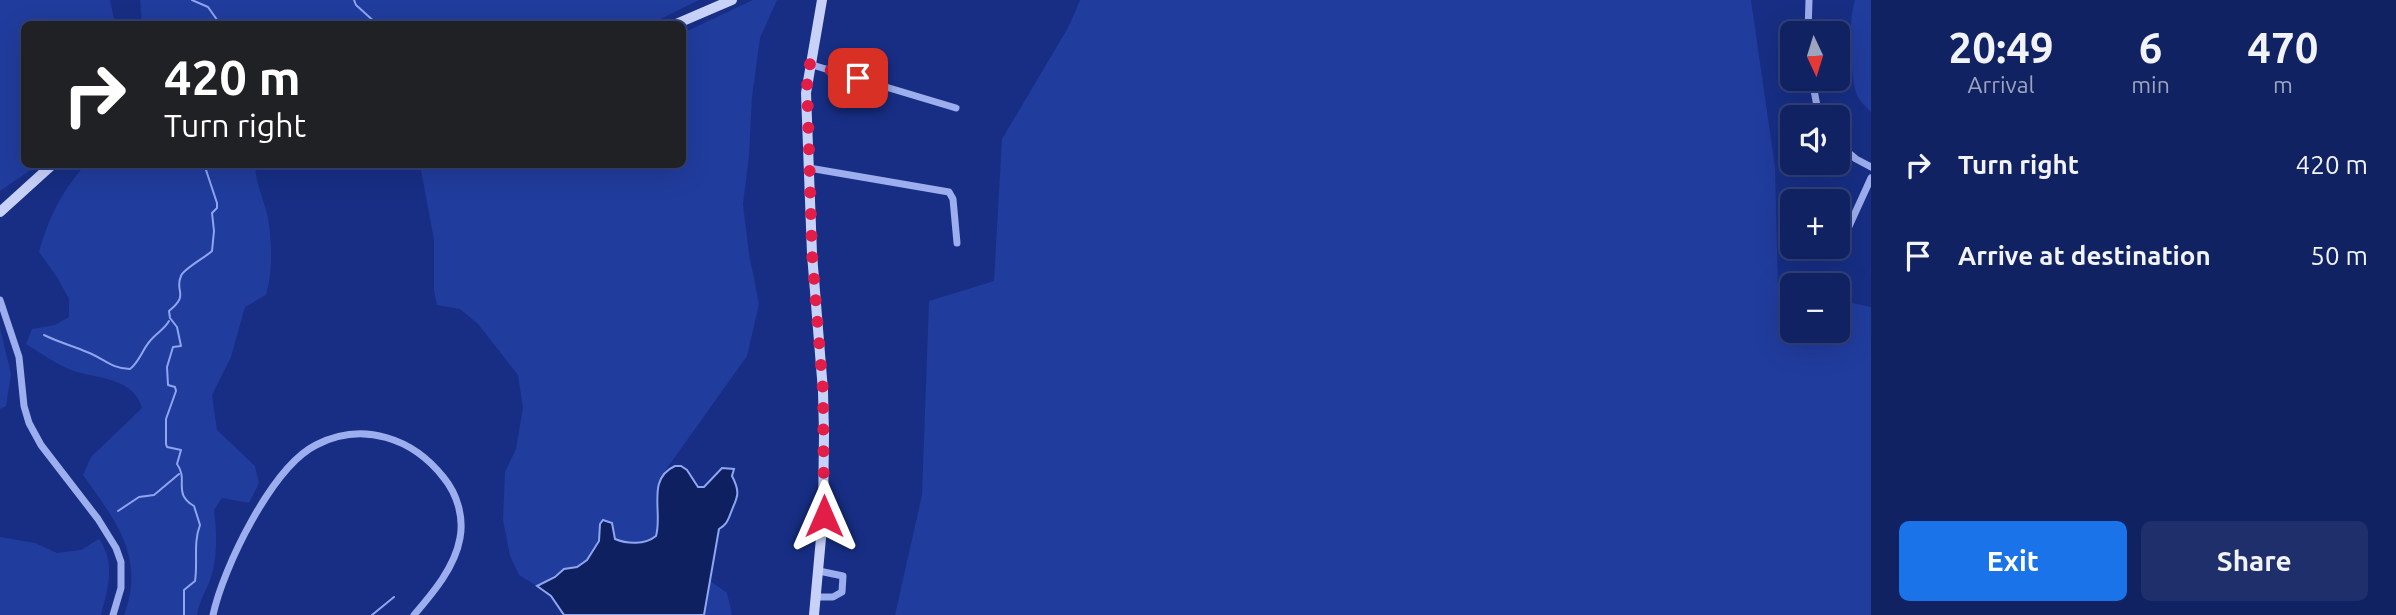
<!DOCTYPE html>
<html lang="en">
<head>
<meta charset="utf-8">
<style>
  body { margin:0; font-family:Ubuntu,sans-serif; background:#1e2f6c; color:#f1f3f6; height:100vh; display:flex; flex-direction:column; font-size:26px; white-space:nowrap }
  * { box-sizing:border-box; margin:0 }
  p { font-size:23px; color:#9ca4be }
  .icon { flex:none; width:38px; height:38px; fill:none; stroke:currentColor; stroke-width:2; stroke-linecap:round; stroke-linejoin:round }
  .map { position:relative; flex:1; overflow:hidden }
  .sheet { display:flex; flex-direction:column; background:#112263; width:525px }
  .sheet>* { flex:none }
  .top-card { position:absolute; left:21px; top:21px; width:665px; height:147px; border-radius:10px; box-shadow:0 7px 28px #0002,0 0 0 2px #303f78; background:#202124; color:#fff; overflow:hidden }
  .needle { width:46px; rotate:176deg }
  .buttons { position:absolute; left:1780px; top:21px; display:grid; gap:14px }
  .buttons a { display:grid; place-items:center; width:70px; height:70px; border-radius:10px; background:#112263; box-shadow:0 7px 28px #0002,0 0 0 2px #303f78; font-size:35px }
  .pin { position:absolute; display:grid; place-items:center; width:60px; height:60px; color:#fff; margin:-30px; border-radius:14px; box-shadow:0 4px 10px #0006 }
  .me { position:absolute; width:77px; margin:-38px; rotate:0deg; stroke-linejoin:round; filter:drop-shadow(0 0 5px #0008) }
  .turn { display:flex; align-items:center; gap:24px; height:147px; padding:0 28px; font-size:32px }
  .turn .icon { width:91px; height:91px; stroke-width:2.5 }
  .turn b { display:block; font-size:49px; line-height:60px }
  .eta { display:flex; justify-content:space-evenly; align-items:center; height:119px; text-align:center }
  .eta b { font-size:42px; font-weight:700; line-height:49px }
  .button { display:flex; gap:14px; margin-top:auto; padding:14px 28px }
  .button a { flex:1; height:80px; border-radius:10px; background:#1a73e8; color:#fff; font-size:28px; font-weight:700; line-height:80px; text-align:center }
  .button a+a { background:#1e2f6c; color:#f1f3f6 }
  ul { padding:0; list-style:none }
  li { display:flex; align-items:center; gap:21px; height:91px; padding:0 28px }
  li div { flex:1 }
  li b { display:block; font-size:26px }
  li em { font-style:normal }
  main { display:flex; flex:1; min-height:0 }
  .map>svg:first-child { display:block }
  .green { fill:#203c9d }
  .water { fill:#0f2061; stroke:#8ea5ef; stroke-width:2 }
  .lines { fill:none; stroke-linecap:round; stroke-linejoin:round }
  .stream { stroke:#8ea5ef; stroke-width:2 }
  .street { stroke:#9caeed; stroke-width:7 }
  .secondary { stroke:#c8d2f9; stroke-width:10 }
  .route { stroke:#e11d48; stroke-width:12; stroke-dasharray:0 21.6 }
</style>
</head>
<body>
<main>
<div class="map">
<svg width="1871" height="615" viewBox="0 0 1871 615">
  <rect width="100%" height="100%" fill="#172e84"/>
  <g class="green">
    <path d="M 0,0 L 110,0 L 115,24 L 24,24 L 24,164 L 38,165 L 0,191 Z"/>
    <path d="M 140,0 L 699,0 L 650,24 L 142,24 Z"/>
    <path d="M 753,0 L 777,0 L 760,38 L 752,97 L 749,156 L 743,204 L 749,254 L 759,304 L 747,356 L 660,478 C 659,485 656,493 656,500 C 657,519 667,541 638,543 C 620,543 613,537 600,524 C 601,539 593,561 578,567 C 576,568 569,568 567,569 C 562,570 544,582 537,586 L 519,575 L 510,556 L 503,520 L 505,472 L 516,449 L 523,408 L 518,375 L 478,324 L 460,309 L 437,305 L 434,291 L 434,240 L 420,165 L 682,164 L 683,33 Z"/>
    <path d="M 1080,0 L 1751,0 L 1775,167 L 1778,289 L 1792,292 L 1792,331 L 1838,331 L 1838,300 L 1871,307 L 1871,615 L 895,615 L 922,495 L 929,301 L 994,281 L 1002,139 L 1069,26 Z"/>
    <path d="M 1855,0 L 1871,0 L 1871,112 C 1866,107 1860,102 1857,95 C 1850,77 1848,18 1855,0 Z"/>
    <path d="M 86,164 L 255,165 C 256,185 264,199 268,218 C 272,243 273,271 266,295 L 245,307 L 231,357 L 212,395 L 217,430 L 255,466 L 259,483 L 249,503 L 222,498 L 214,510 C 217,533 218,560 209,583 C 204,594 199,603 197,615 L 124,615 C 146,557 115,520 83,475 L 91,457 L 142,408 C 134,378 99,379 74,371 C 57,365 41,353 26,344 L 32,329 L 55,325 L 69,317 L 69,299 L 57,277 L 39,252 C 49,217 61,192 86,164 Z"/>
    <path d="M 0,328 L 11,374 L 6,406 L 0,409 Z"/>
    <path d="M 0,537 L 35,543 L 57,553 L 81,550 L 99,539 C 116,563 108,589 101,615 L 0,615 Z"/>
    <path d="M 709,580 L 727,593 L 732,615 L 704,615 Z"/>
  </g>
  <path class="water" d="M 675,466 L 681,466 L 687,470 L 698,487 L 704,487 L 722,468 L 734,469 L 732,476 C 742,495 736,498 730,515 C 727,522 726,525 719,529 L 704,615 L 564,615 L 551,596 L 537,586 L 555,577 L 564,569 L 577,567 L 587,560 L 599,541 L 600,524 L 603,520 L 612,523 L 615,539 C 627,544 645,545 656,536 C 663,512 646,479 675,466 Z"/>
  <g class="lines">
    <g class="stream">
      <path d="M 192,0 L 208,7 L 220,24"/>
      <path d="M 354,0 L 356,5 L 377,24"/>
      <path d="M 44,335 C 58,342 73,346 87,352 C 103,358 112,369 130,369 C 140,361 142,350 150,341 C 156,333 164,330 169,321"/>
      <path d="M 118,511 L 139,497 L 154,495 L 179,474"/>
      <path d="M 184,615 L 184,590 L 195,581 C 198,562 193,543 200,525 L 194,506 C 172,493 189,480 177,464 L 181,450 L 167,447 L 166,444 L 166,419 L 176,391 L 175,387 L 168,385 L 167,367 L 173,347 L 181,346 L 177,327 L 170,318 L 169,311 C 190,294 174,292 181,276 C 183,269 206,257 212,251 L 214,231 L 212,213 L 217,208 L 217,203 L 204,164"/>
      <path d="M 372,615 L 394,597"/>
    </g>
    <g class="street">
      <path d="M 1808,33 L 1809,0"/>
      <path d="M 809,64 L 956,108"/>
      <path d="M 1812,79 L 1819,117"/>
      <path d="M 1838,144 L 1856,159 L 1871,167"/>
      <path d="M 809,168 L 949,192 L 953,199 L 957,243"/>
      <path d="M 1846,233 L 1871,178"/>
      <path d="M 0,300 L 19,357 L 24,406 L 29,423 L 41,445 L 98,519 L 116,548 L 121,562 L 121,588 L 113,615"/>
      <path d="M 816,597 L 833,597 L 842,592 L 843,576 L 819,571"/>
      <path d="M 213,615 C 223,568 272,467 316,445 C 363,421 413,438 444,478 C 457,494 464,517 460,538 C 455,567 433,593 414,615"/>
    </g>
    <g class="secondary">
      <path d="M 676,24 L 732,0"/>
      <path d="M 0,212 L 53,164"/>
      <path d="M 814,615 L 823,516 L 824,434 L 823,391 L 812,254 L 806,93 L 822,0"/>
    </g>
  </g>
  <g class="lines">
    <path class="route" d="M 824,516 L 823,391 L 812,254 L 807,80 L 809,64 L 858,78"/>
  </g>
</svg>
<div class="buttons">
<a><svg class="needle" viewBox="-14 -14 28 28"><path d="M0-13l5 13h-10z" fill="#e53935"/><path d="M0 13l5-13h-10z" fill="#9ca4be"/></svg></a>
<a><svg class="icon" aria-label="sound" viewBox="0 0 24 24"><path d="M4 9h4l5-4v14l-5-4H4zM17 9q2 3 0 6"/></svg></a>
<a>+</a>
<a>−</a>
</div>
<div class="pin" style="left:858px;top:78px;background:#d93025"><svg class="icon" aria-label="arrive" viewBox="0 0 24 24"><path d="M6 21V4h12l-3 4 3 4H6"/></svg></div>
<svg class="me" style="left:824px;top:516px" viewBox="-20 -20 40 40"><path d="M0-17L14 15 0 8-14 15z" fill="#e11d48" stroke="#fff" stroke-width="4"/></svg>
<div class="top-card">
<div class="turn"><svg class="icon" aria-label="right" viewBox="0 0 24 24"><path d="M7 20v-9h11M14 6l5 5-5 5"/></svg><div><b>420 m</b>Turn right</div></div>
</div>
</div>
<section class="sheet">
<div class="eta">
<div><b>20:49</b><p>Arrival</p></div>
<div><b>6</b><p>min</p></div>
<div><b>470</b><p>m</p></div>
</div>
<ul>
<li><svg class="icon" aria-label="right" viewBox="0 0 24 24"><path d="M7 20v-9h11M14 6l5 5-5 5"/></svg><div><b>Turn right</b></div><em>420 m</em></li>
<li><svg class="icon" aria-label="arrive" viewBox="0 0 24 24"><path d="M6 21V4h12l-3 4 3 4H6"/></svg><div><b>Arrive at destination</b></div><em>50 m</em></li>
</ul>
<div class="button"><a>Exit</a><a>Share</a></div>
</section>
</main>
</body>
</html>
